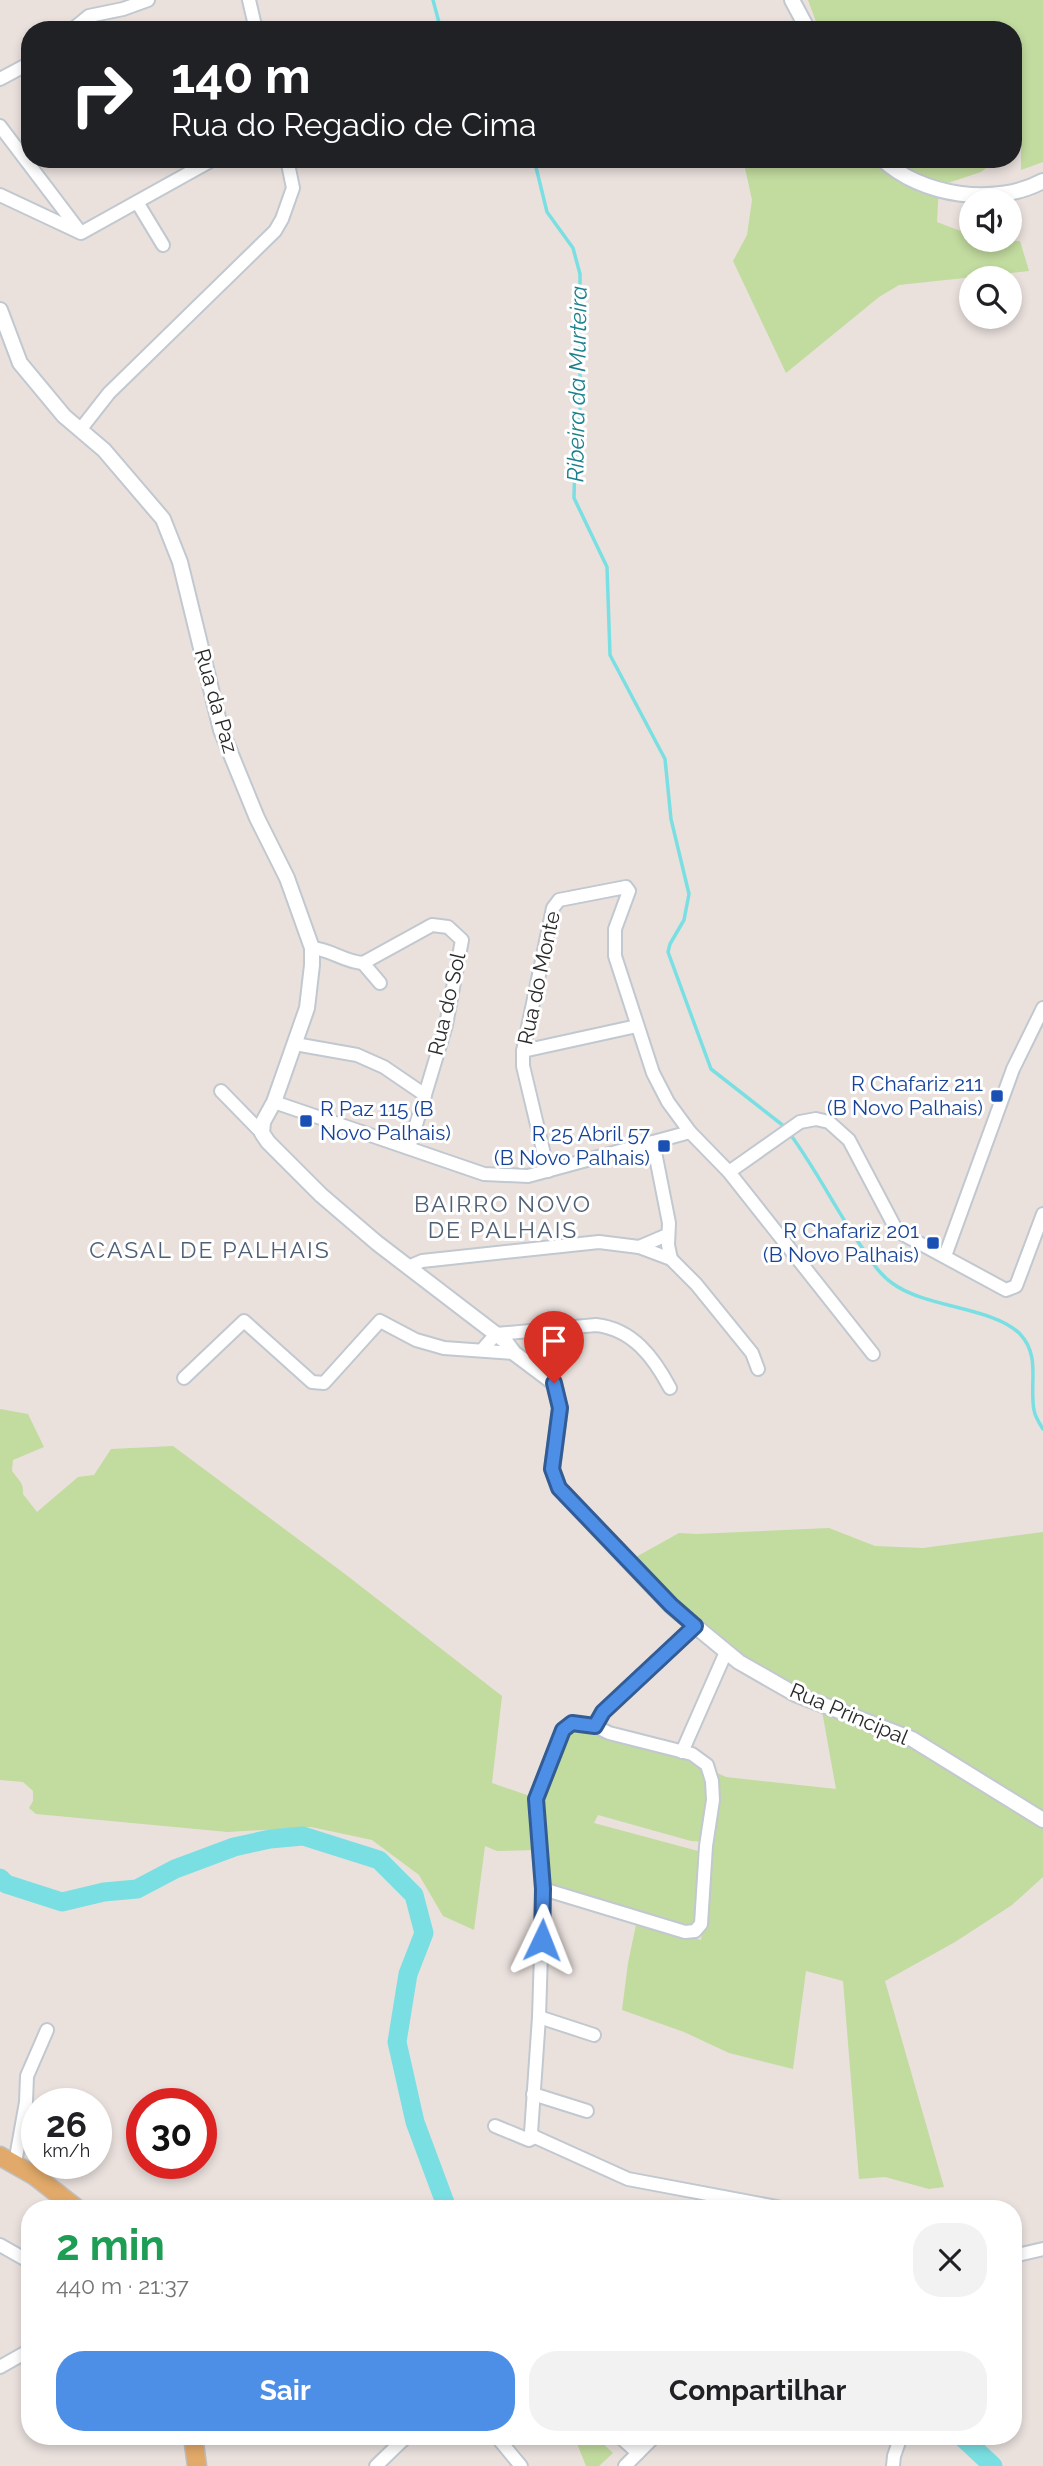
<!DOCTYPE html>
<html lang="pt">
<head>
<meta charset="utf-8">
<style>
  body { margin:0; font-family:Raleway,sans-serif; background:#f2f2f2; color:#202124; height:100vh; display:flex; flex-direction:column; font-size:26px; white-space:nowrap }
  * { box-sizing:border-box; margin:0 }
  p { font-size:23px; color:#757577 }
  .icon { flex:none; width:38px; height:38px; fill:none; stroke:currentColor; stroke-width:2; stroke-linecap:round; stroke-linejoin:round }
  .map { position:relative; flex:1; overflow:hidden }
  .panel { position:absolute; left:21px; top:2200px; width:1001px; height:245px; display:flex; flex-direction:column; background:#fff; border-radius:28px; box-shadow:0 4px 10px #0003 }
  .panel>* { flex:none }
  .banner { position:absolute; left:21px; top:21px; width:1001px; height:147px; border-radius:28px; box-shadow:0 4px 10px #0003; background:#202124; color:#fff; overflow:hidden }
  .tools { position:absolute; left:959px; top:189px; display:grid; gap:14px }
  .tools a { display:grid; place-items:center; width:63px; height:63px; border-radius:50%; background:#fff; box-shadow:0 4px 10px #0003; font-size:35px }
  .speed { position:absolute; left:21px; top:2088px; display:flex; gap:14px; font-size:35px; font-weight:700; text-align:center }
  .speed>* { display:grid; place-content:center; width:91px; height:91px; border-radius:50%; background:#fff; box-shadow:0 4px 10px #0003; line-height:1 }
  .speed small { font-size:18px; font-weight:400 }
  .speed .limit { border:10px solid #d22; background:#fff; color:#111 }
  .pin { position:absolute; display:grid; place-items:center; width:60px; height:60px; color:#fff; margin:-72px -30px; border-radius:50% 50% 50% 0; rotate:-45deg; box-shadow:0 0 7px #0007 }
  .pin .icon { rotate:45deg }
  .me { position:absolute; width:77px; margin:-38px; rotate:2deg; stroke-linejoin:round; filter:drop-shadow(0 0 5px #0008) }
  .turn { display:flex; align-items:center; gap:24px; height:147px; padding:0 35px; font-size:32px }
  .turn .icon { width:91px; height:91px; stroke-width:2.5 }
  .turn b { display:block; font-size:49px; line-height:60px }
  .round { display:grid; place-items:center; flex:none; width:74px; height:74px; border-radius:28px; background:#f2f2f2 }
  .headline { display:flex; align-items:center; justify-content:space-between; height:119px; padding:0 35px }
  h1 { font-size:42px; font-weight:700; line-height:52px; color:#1e9e55 }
  .action { display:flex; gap:14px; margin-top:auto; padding:14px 35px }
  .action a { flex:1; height:80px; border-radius:28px; background:#4d8ee7; color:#fff; font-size:28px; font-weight:700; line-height:80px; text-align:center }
  .action a+a { background:#f2f2f2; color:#202124 }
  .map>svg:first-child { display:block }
  .green { fill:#c2db9f }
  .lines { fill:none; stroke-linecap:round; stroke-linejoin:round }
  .stream { stroke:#7adfe2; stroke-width:3.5 }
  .river { stroke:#7adfe2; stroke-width:19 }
  .minor-casing { stroke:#c1c8cf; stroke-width:16 }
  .tertiary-casing { stroke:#c1c8cf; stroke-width:18 }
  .primary-casing { stroke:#bfbfbf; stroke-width:21 }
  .minor { stroke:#fff; stroke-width:12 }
  .tertiary { stroke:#fff; stroke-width:14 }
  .primary { stroke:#e2aa6a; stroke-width:18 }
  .route-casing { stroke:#325c96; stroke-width:18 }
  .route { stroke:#4d8ee7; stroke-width:12 }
  .transit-dot { fill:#1a4fb4; stroke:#fff; stroke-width:2.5 }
  .labels { text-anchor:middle; stroke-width:6; stroke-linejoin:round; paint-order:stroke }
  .street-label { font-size:21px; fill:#2a2a2a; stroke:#fff }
  .transit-label { font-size:21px; fill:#164399; stroke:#fff; text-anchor:end }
  .water-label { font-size:23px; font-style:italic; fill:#1b808d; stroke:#fff }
  .neighbourhood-label { font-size:23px; letter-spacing:2px; fill:#4f5f76; stroke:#fff }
</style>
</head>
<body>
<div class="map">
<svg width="1043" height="2466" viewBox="0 0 1043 2466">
  <rect width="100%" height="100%" fill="#eae1dd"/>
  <g class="green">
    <path d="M 808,0 L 1043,0 L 1043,162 L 1021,170 L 1021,142 L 1013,147 L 1013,30 L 819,30 Z"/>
    <path d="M 743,159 L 998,159 L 981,172 L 939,186 L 937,222 L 971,235 L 971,240 L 1020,241 L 1029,271 L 899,285 L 879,297 L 786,373 L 733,261 L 747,235 L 752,200 Z"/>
    <path d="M 0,1409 L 28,1414 L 44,1447 L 13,1460 L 12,1471 C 18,1480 24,1482 23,1494 L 37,1512 L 78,1477 L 94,1475 L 111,1449 L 173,1446 L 345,1574 L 502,1696 L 492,1783 L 533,1797 L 564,1731 L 579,1726 L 676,1754 L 726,1777 L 836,1789 L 822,1711 L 763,1684 L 735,1667 L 684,1626 L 636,1557 L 679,1533 L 697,1534 L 829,1528 L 875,1546 L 923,1548 L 1043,1532 L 1043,1877 L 1012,1905 L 955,1942 L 885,1981 L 944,2187 L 929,2189 L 885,2177 L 859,2179 L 843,1981 L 806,1971 L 793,2069 L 729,2053 L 684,2032 L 622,2010 L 628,1963 L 637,1920 L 701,1940 L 709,1842 L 691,1841 L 598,1815 L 594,1823 L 698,1851 L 695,1926 C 670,1920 557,1896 545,1880 C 540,1873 538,1858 535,1850 L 497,1851 L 485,1846 L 474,1930 L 443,1916 L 419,1875 L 372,1840 L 311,1827 L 228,1832 L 36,1814 L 29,1808 L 33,1801 L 33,1791 L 23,1782 L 0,1780 Z"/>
    <path d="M 574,2436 L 595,2436 L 613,2453 L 599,2466 L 586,2466 Z"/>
  </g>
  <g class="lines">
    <g class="stream">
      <path d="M 433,0 L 441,30"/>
      <path d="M 534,159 L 547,212 L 573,248 L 580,274 L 580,420 L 575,455 L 574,498 L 607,567 L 610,655 L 665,759 L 671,819 L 689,894 L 684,920 L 670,944 L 668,952 L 711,1069 L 785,1127"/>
      <path d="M 790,1134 C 816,1169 836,1210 861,1246 C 870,1259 879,1274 892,1283 C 925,1308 994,1307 1020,1334 C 1041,1356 1029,1384 1034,1410 C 1035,1417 1040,1424 1043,1429"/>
    </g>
    <g class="river">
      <path d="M 0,1878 L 6,1884 L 62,1902 L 104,1892 L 137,1889 L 175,1869 L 234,1847 L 270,1839 L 303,1836 L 379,1860 L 414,1895 L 424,1933 L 408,1974 L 397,2042 L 415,2122 L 447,2208"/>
      <path d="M 961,2436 L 993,2466"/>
    </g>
    <defs>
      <g id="minor">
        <path d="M 249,0 L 256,30"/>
        <path d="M 72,30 L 89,16 L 123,9 L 148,0"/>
        <path d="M 0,79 L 30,63"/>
        <path d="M 0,126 L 78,229"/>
        <path d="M 0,195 L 81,233 L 214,159"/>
        <path d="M 137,202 L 163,245"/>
        <path d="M 80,430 L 109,393 L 275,231 L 282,219 L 293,188 L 287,159"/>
        <path d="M 312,948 C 330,949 344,962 363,963 L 432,925 L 448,927 L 462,940 L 446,1025 L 409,1148"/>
        <path d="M 363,963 L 380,983"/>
        <path d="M 295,1044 L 357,1055 L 384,1067 L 425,1095"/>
        <path d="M 523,1051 L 637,1026"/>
        <path d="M 221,1091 L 262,1133"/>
        <path d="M 274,1102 L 484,1174 L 528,1176 L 690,1132"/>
        <path d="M 653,1142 L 669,1223 L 668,1245 L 671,1259"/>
        <path d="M 548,1171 L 523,1066 L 523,1051 L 553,908 L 559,900 L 626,887 L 629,891 L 615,929 L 615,956 L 653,1073 L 668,1102 L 690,1132 L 729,1172 L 873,1354"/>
        <path d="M 729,1172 L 800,1122 L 816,1119 L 829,1122 L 849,1140 L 897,1231 L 1006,1290 L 1016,1286 L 1043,1214"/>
        <path d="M 639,1247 L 667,1235"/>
        <path d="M 945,1256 L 1013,1069 L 1043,1008"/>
        <path d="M 408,1267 L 422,1261 L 599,1242 L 639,1247 L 671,1259 L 696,1284 L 752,1353 L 758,1369"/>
        <path d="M 482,1350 L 496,1334 L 596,1325 C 633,1329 654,1358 670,1388"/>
        <path d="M 184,1378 L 244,1321 L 312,1382 L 324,1383 L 380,1321 L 416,1340 L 444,1348 L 514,1353"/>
        <path d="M 695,1626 L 603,1712 L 595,1726 L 572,1723 L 563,1730 L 536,1799 L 543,1889 L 539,2017 L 531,2133 L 535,2137 L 628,2179 L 782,2208"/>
        <path d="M 682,1752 L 726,1652"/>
        <path d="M 543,1889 L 685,1932 L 695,1931 L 701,1924 L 706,1846 L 713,1800 L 712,1781 L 707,1765 L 692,1754 L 609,1733 L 595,1726"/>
        <path d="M 539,2017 L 594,2035"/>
        <path d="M 533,2094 L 587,2111"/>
        <path d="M 495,2126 L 529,2140 L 535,2137"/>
        <path d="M 15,2163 L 26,2102 L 27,2076 L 47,2030"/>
        <path d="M 0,2245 L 30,2262"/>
        <path d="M 1013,2256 L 1043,2249"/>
        <path d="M 0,2367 L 30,2350"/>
        <path d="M 496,2436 L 521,2466"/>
        <path d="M 619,2436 L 638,2453"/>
        <path d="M 376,2466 L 407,2436"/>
        <path d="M 625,2466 L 655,2436"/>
        <path d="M 893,2466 L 894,2456 L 901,2436"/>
      </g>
      <g id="tertiary">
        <path d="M 792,0 L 808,30"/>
        <path d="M 882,159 C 921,196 995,207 1043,181"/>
        <path d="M 0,310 L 20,363 L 64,416 L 104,450 L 163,519 L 180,562 L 221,730 L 257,818 L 287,878 L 312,948 L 312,965 L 307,1008 L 274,1102 L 263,1122 L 262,1133 L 268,1142 L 321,1195 L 377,1243 L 505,1341 L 514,1353 L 554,1383 L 560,1408 L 552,1469 L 559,1488 L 671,1606 L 739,1662 L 795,1694 L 912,1739 L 1043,1820"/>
      </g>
      <g id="primary">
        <path d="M 0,2156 L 35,2176 L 76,2208"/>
        <path d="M 193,2436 L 197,2466"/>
      </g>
    </defs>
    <use href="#minor" class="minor-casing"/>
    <use href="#tertiary" class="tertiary-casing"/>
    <use href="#primary" class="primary-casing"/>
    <use href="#minor" class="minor"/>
    <use href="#tertiary" class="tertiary"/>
    <use href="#primary" class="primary"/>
  </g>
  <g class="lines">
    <defs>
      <path id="route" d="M 542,1940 L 543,1889 L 536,1799 L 563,1730 L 572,1723 L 595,1726 L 603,1712 L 695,1626 L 671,1605 L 559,1488 L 552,1469 L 560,1408 L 554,1383"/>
    </defs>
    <use href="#route" class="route-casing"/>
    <use href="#route" class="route"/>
  </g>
  <g class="transit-dot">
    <rect x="990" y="1089" width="14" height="14" rx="3.5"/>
    <rect x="299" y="1114" width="14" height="14" rx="3.5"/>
    <rect x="657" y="1139" width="14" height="14" rx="3.5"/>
    <rect x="926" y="1236" width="14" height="14" rx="3.5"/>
  </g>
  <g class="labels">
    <g class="street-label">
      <text transform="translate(216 701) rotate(74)" y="7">Rua da Paz</text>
      <text transform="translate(539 978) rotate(-78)" y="7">Rua do Monte</text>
      <text transform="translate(447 1004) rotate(-77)" y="7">Rua do Sol</text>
      <text transform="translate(849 1714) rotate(23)" y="7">Rua Principal</text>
    </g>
    <g class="transit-label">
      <text x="983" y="1091">R Chafariz 211<tspan x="983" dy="24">(B Novo Palhais)</tspan></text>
      <text x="320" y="1116" text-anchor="start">R Paz 115 (B<tspan x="320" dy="24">Novo Palhais)</tspan></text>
      <text x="650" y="1141">R 25 Abril 57<tspan x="650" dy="24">(B Novo Palhais)</tspan></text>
      <text x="919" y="1238">R Chafariz 201<tspan x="919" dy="24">(B Novo Palhais)</tspan></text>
    </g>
    <g class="water-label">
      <text transform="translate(577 384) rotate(-89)" y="8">Ribeira da Murteira</text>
    </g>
    <g class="neighbourhood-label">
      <text x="503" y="1212">BAIRRO NOVO<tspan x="503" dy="26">DE PALHAIS</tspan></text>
      <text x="210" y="1258">CASAL DE PALHAIS</text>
    </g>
  </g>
</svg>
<div class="tools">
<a><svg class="icon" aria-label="sound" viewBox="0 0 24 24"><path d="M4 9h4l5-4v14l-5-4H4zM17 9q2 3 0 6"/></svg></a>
<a><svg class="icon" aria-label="search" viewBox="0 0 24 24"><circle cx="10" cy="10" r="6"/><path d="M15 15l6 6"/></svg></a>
</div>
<div class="speed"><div>26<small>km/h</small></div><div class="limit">30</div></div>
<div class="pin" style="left:554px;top:1383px;background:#d93025"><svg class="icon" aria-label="arrive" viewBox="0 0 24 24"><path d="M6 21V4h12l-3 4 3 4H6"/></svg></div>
<svg class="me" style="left:542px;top:1940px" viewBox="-20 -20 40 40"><path d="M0-17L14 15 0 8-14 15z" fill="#4d8ee7" stroke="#fff" stroke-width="4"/></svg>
<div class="banner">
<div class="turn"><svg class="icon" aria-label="right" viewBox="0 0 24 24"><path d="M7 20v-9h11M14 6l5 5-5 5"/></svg><div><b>140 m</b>Rua do Regadio de Cima</div></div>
</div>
<section class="panel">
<div class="headline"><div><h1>2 min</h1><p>440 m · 21:37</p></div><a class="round"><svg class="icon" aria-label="close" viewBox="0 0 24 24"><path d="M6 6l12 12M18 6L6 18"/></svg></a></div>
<div class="action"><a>Sair</a><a>Compartilhar</a></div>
</section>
</div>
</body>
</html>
